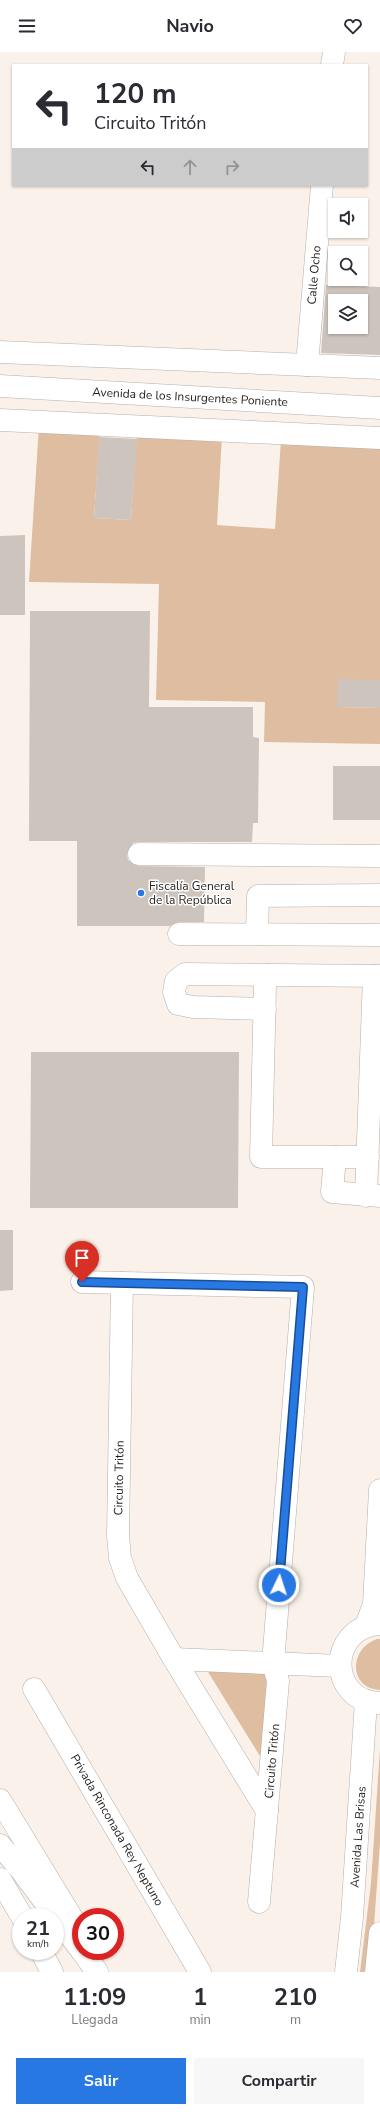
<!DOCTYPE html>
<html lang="es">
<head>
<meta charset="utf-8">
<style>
  body { margin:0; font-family:"Nunito Sans",sans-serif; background:#f7f7f7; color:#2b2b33; height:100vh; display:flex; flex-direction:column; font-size:15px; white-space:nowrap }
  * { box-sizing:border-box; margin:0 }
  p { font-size:13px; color:#7c7c81 }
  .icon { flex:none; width:22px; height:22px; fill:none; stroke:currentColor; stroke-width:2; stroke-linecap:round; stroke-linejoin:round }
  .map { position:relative; height:1920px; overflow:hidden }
  .drawer { display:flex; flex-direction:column; background:#fff; flex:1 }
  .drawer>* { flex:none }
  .guide { position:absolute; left:12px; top:12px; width:356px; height:122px; border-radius:0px; box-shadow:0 1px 3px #0004; background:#fff; color:#2b2b33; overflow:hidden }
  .buttons { position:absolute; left:328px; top:146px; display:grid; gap:8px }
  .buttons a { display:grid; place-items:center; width:40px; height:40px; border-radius:0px; background:#fff; box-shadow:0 1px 3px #0004; font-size:20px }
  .speed { position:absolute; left:12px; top:1856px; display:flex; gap:8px; font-size:20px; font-weight:700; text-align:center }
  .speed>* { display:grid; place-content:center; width:52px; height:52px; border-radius:50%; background:#fff; box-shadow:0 1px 3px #0004; line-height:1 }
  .speed small { font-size:10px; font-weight:400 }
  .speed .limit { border:6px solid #d22; background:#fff; color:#111 }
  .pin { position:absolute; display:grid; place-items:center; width:34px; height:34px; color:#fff; margin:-41px -17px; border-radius:50% 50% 50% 0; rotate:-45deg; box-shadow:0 0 4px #0007 }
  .pin .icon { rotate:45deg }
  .me { position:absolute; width:44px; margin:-22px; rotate:4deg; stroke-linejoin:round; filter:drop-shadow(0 0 3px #0008) }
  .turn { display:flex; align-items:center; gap:14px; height:84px; padding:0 16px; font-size:18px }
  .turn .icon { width:52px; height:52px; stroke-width:2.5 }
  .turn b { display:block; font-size:28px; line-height:34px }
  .lanes { display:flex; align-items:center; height:38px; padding:0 16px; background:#0003; justify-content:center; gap:20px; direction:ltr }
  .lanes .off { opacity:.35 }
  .eta { display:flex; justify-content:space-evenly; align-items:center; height:68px; text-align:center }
  .eta b { font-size:24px; font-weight:700; line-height:28px }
  .primary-button { display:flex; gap:8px; margin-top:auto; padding:8px 16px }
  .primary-button a { flex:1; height:46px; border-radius:0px; background:#2778e3; color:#fff; font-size:16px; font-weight:700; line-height:46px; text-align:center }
  .primary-button a+a { background:#f7f7f7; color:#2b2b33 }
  header { display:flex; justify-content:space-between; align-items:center; height:52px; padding:0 16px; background:#fff; font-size:18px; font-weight:700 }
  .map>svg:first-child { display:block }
  .green { fill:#dfbda1 }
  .building { fill:#cdc4bd; fill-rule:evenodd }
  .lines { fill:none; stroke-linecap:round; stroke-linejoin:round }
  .minor-casing { stroke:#b7afa8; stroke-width:23 }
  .major-casing { stroke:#b7afa8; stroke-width:23 }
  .highway-casing { stroke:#b7afa8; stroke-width:23 }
  .minor { stroke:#fff; stroke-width:22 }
  .major { stroke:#fff; stroke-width:22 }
  .highway { stroke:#fff; stroke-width:22 }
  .route-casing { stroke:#194e94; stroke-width:10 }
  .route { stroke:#2778e3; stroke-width:7 }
  .poi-dot { fill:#2778e3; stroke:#fff; stroke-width:1.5 }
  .labels { text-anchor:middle; stroke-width:3; stroke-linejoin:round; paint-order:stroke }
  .street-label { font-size:12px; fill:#201d1a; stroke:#fff }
  .poi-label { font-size:12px; fill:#201d1a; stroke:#fff; text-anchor:start }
</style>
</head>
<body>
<header><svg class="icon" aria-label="menu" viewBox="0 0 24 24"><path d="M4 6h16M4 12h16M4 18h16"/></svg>Navio<svg class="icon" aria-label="heart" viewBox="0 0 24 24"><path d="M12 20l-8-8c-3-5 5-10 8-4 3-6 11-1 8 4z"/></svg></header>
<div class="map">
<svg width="380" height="1920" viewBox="0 0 380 1920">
  <rect width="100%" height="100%" fill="#faf2ea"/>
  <g class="green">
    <path d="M 39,373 L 100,377 L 94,466 L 131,468 L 137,379 L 222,384 L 217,473 L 275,477 L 281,388 L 380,394 L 380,628 L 337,655 L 380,656 L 380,692 L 264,690 L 265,650 L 156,648 L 159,532 L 29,530 Z"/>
    <path d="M 377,1587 L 380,1587 L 380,1638 C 349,1637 348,1597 377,1587 Z"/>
    <path d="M 205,1615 L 271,1620 L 263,1709 Z"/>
    <path d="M 380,1697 L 380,1791 L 374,1873 L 367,1920 L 360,1920 L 371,1831 Z"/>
  </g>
  <g class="building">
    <path d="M 326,233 L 380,235 L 380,303 L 321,301 ZM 335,249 L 361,249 L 361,275 L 335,275 Z"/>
    <path d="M 99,385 L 137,387 L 131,468 L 94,466 Z"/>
    <path d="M 25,483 L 25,563 L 0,563 L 0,484 Z"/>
    <path d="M 30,559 L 150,559 L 149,655 L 253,655 L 253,685 L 259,686 L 258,771 L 253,771 L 252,790 L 139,790 L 133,791 L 127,802 L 128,808 L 139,814 L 205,815 L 204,870 L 179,870 L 170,874 L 77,874 L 77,789 L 29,789 Z"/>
    <path d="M 338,627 L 380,628 L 380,656 L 337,655 Z"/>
    <rect x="333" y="714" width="47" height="54"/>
    <path d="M 31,1000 L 239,1000 L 238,1156 L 30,1156 Z"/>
    <path d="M 0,1178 L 13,1178 L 13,1238 L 0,1239 Z"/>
  </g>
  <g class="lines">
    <defs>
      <g id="minor">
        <path d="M 332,13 L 334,0"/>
        <path d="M 307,313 L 322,133"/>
        <path d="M 139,802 L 380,804"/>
        <path d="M 179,882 L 380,883"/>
        <path d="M 257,882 L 258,844 L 380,843"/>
        <path d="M 268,923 L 265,934 L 261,1105 L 368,1105"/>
        <path d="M 265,957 L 193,955 L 178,952 L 174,940 L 176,929 L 185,922 L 380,924"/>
        <path d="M 335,1105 L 332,1140 L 380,1144"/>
        <path d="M 366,1144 L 374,924"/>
        <path d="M 82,1230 L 303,1235 L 273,1611 L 278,1629 L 259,1850"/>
        <path d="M 122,1231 L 118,1484 L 120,1506 L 127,1526 L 174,1607 L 267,1759"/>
        <path d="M 379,1572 C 327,1576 328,1650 380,1651"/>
        <path d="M 366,1574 L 374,1552 L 380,1438"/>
        <path d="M 174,1607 L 340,1614"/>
        <path d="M 34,1637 L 200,1920"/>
        <path d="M 0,1748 L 81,1881"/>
        <path d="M 0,1793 L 21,1818 L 81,1898"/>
        <path d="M 82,1899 L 97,1920"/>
        <path d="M 346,1920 L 352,1865 L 366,1649"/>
        <path d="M 376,1920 L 380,1881"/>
      </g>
      <g id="major">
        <path d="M 0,300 L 380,316"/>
        <path d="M 0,368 L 380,386"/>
      </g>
      <g id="highway">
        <path d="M 0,334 L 380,356"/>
        <path d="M 0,1827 L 22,1865"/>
        <path d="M 41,1899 L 52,1920"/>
      </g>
    </defs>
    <use href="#minor" class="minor-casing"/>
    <use href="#major" class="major-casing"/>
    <use href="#highway" class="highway-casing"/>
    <use href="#minor" class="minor"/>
    <use href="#major" class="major"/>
    <use href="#highway" class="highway"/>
  </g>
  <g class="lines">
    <defs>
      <path id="route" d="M 82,1230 L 303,1235 L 279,1533"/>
    </defs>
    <use href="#route" class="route-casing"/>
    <use href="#route" class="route"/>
  </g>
  <circle class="poi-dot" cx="141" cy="841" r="4"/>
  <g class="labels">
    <g class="street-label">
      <text transform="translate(314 223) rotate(-85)" y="4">Calle Ocho</text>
      <text transform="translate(190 345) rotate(3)" y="4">Avenida de los Insurgentes Poniente</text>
      <text transform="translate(119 1426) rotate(-89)" y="4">Circuito Tritón</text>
      <text transform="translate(272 1709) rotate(-85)" y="4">Circuito Tritón</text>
      <text transform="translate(117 1778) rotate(60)" y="4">Privada Rinconada Rey Neptuno</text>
      <text transform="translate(358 1785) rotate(-86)" y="4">Avenida Las Brisas</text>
    </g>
    <g class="poi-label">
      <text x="149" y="838">Fiscalía General<tspan x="149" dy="14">de la República</tspan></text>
    </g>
  </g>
</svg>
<div class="buttons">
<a><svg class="icon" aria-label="sound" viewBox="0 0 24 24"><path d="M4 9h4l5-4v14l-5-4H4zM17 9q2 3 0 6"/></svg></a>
<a><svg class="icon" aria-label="search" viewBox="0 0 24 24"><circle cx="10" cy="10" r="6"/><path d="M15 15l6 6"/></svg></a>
<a><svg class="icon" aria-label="layers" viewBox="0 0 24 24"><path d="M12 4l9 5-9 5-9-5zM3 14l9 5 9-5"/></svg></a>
</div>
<div class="speed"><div>21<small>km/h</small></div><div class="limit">30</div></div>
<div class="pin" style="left:82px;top:1230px;background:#d93025"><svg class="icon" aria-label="arrive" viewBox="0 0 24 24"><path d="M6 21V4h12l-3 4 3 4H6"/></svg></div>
<svg class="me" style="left:279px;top:1533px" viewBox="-20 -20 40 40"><circle r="17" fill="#2778e3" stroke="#fff" stroke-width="3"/><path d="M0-11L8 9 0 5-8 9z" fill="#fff"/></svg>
<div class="guide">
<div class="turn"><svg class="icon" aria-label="left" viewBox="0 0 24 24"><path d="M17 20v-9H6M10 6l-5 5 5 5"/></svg><div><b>120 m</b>Circuito Tritón</div></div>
<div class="lanes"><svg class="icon" aria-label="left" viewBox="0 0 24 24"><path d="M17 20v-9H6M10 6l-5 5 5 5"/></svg><svg class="icon off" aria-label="ahead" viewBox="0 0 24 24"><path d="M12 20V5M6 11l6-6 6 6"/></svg><svg class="icon off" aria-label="right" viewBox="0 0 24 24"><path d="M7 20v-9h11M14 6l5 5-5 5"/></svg></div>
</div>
</div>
<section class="drawer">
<div class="eta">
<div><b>11:09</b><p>Llegada</p></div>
<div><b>1</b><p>min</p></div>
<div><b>210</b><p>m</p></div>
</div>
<div class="primary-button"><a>Salir</a><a>Compartir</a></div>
</section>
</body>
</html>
